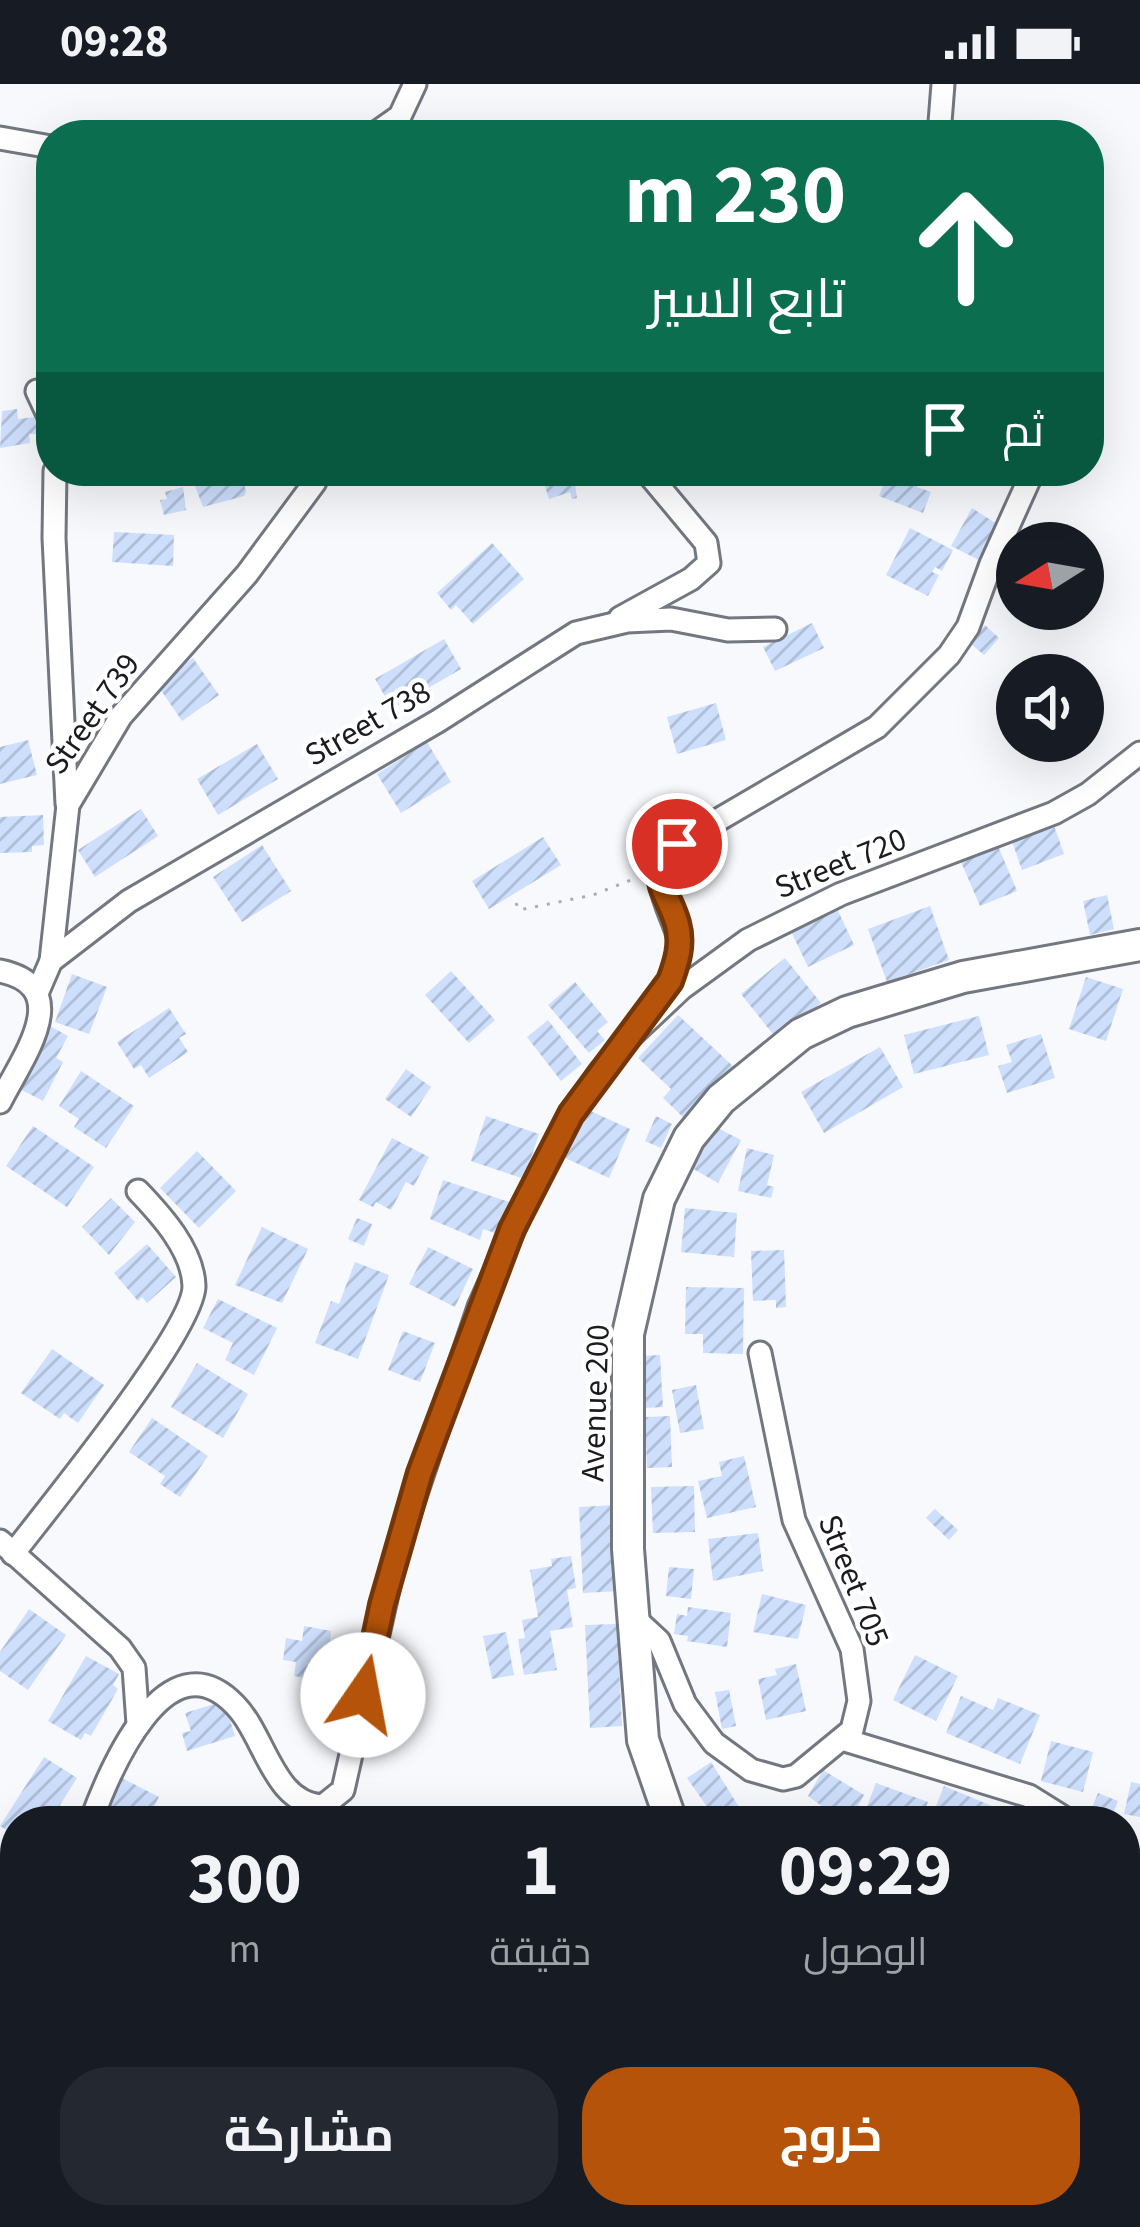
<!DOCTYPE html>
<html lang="ar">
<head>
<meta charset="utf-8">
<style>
  body { margin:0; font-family:"Source Sans 3",Cairo,sans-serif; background:#242831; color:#f1f3f6; direction:rtl; height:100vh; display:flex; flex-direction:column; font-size:45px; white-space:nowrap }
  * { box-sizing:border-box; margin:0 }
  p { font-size:39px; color:#9ea1a6 }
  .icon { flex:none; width:66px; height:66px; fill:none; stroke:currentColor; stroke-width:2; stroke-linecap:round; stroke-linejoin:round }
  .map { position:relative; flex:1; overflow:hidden; direction:ltr }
  .side { position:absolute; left:0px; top:1722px; width:1140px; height:423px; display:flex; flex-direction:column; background:#171b24; border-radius:48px 48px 0 0; box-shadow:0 12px 48px #0002; direction:rtl }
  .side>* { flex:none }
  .banner { position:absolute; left:36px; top:36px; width:1068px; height:366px; border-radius:48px; box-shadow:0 12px 48px #0002; direction:rtl; background:#0b6e4f; color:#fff; overflow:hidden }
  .needle { width:78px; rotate:259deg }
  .buttons { position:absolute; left:996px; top:438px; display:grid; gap:24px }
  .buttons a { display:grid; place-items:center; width:108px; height:108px; border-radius:50%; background:#171b24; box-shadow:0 12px 48px #0002; font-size:60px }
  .pin { position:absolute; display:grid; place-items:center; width:102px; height:102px; color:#fff; margin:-51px; border:6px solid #fff; border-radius:50%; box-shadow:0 3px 12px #0007 }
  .me { position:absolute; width:132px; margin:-66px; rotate:12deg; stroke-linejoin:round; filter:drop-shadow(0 0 9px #0008) }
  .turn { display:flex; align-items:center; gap:42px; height:252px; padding:0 60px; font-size:54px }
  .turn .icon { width:156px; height:156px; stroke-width:2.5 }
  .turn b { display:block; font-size:84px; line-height:102px }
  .then { display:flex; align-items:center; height:114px; padding:0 60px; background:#0003; gap:24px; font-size:45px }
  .eta { display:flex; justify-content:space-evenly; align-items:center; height:204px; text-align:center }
  .eta b { font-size:72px; font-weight:700; line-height:84px }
  .button { display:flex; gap:24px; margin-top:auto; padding:24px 60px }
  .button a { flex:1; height:138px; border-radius:48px; background:#b45309; color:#fff; font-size:48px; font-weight:700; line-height:138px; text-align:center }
  .button a+a { background:#242831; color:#f1f3f6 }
  .status { display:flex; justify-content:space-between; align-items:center; height:84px; padding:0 60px; background:#171b24; direction:ltr }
  .status svg { height:33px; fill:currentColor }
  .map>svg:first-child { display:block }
  .building { fill:url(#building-hatch) }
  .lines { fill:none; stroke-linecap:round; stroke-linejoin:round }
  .street-casing { stroke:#737780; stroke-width:27 }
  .secondary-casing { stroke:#737780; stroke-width:36 }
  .path { stroke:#aaacb0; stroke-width:3; stroke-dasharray:3 9; stroke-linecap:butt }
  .street { stroke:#fff; stroke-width:21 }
  .secondary { stroke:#fff; stroke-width:30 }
  .route-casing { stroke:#753606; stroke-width:30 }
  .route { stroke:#b45309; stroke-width:21 }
  .labels { text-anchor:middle; stroke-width:9; stroke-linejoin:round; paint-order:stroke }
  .street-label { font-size:33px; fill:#191b1e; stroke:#fff }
</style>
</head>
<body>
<div class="status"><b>09:28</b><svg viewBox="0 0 49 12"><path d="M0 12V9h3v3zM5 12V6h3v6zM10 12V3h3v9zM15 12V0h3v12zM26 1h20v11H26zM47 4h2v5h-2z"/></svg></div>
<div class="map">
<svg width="1140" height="2143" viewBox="0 0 1140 2143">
  <defs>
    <pattern id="building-hatch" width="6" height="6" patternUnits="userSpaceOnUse" patternTransform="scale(3)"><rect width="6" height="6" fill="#cedffd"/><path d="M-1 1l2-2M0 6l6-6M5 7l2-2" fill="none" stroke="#b0bfd8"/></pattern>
  </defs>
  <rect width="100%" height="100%" fill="#f7f9fd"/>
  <g class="building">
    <path d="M 17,325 L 18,335 L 44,332 L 46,350 L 29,350 L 30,359 L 0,364 L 2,327 Z"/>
    <path d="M 202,387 L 241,387 L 246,408 L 244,412 L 203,423 L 192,394 L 203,391 Z"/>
    <path d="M 889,387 L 942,387 L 937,400 L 921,394 L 917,403 L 931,408 L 923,429 L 879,412 Z"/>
    <path d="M 566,389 L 568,396 L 574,394 L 577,414 L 572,415 L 570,408 L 549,415 L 543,396 Z"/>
    <path d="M 183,403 L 186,426 L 164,431 L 160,416 L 167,415 L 165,408 Z"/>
    <path d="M 972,424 L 1000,442 L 979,476 L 951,462 Z"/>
    <path d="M 910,444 L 953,466 L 942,487 L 935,483 L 932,488 L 939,491 L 928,512 L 886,491 Z"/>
    <path d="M 114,448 L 174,451 L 173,482 L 112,478 Z"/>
    <path d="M 492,459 L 524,495 L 473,540 L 456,521 L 451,526 L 437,509 Z"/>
    <path d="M 812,539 L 824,564 L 775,587 L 763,563 Z"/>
    <path d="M 985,541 L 999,554 L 984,571 L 970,559 Z"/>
    <path d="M 444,555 L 461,585 L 392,625 L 375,595 Z"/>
    <path d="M 193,574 L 219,611 L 182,637 L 156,599 Z"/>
    <path d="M 716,619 L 726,656 L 677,670 L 667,633 Z"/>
    <path d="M 28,656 L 37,691 L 0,700 L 0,663 Z"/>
    <path d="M 427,658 L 451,698 L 401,729 L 377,690 Z"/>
    <path d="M 257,660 L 278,695 L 218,731 L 197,695 Z"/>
    <path d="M 141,725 L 158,752 L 95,793 L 78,766 Z"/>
    <path d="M 43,731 L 44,761 L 32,762 L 32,768 L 0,769 L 0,733 Z"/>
    <path d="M 1051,733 L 1064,770 L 1022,786 L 1009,749 Z"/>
    <path d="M 543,753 L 561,781 L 489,825 L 472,797 Z"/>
    <path d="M 262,761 L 291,807 L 242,838 L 213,793 Z"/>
    <path d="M 998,762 L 1017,807 L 980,822 L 961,778 Z"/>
    <path d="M 1107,811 L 1114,845 L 1090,851 L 1083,817 Z"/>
    <path d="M 833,816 L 854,861 L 808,883 L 787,839 Z"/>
    <path d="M 930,822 L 949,876 L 887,898 L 868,845 Z"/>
    <path d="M 785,874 L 821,919 L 776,954 L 741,910 Z"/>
    <path d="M 451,887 L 495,936 L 469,959 L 425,911 Z"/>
    <path d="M 72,890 L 107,903 L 89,950 L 55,938 Z"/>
    <path d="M 1086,893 L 1123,905 L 1106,957 L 1069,945 Z"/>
    <path d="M 575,898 L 608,938 L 597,947 L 605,956 L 589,969 L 548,921 Z"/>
    <path d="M 169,924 L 186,950 L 179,954 L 188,968 L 149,994 L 141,981 L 134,985 L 117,958 Z"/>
    <path d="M 678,931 L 734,983 L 685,1035 L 663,1014 L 671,1005 L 638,974 Z"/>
    <path d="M 979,932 L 989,971 L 914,990 L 904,951 Z"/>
    <path d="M 548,936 L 582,980 L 561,997 L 527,953 Z"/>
    <path d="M 50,942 L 68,952 L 56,974 L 63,978 L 43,1017 L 18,1004 Z"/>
    <path d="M 1041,950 L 1055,994 L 1007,1009 L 998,982 L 1012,978 L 1006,961 Z"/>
    <path d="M 880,963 L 903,1003 L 824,1049 L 801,1008 Z"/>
    <path d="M 406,985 L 431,1003 L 411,1033 L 385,1015 Z"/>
    <path d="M 81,987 L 134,1022 L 106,1064 L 74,1043 L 79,1035 L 59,1022 Z"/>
    <path d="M 586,1025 L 630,1045 L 609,1094 L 565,1074 Z"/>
    <path d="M 486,1032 L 539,1050 L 524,1095 L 471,1077 Z"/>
    <path d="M 656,1032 L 672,1040 L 661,1064 L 645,1057 Z"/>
    <path d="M 712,1041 L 741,1056 L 718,1099 L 690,1083 Z"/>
    <path d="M 33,1042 L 94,1083 L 67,1123 L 6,1082 Z"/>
    <path d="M 392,1054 L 429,1073 L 414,1102 L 406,1098 L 391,1126 L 376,1118 L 373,1123 L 359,1116 Z"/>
    <path d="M 747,1064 L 774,1071 L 767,1101 L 774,1103 L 771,1114 L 738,1107 Z"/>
    <path d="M 197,1067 L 236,1107 L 199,1144 L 160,1104 Z"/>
    <path d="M 443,1096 L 509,1118 L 498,1150 L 483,1145 L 480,1156 L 430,1135 Z"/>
    <path d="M 111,1114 L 135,1138 L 109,1171 L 82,1143 Z"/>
    <path d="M 685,1124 L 737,1129 L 734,1173 L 681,1168 Z"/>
    <path d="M 357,1134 L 372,1140 L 364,1162 L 348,1155 Z"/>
    <path d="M 262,1143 L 308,1165 L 282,1219 L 235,1201 Z"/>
    <path d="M 147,1160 L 176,1193 L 147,1219 L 142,1213 L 138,1217 L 114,1189 Z"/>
    <path d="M 428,1163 L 473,1185 L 455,1223 L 409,1200 Z"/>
    <path d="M 784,1166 L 786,1223 L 776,1224 L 776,1216 L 753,1217 L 751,1167 Z"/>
    <path d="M 355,1178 L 389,1191 L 358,1275 L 315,1259 L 331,1217 L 339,1220 Z"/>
    <path d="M 686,1203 L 744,1204 L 743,1270 L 703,1269 L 703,1250 L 685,1250 Z"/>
    <path d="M 218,1215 L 277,1244 L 254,1291 L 225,1276 L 233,1259 L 203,1244 Z"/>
    <path d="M 403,1247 L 435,1259 L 420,1298 L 388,1286 Z"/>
    <path d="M 52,1265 L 104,1301 L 78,1339 L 64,1329 L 60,1335 L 21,1309 Z"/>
    <path d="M 660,1271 L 663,1323 L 644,1324 L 641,1272 Z"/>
    <path d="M 197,1279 L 248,1310 L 223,1354 L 171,1323 Z"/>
    <path d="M 696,1301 L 704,1345 L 680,1349 L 672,1306 Z"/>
    <path d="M 670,1332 L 672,1383 L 647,1384 L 645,1333 Z"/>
    <path d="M 152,1334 L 208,1372 L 180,1413 L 160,1400 L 165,1392 L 129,1368 Z"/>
    <path d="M 744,1372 L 756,1423 L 707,1434 L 698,1397 L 722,1392 L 719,1378 Z"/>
    <path d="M 694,1402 L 695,1448 L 653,1449 L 651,1403 Z"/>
    <path d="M 616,1421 L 620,1507 L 583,1509 L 579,1423 Z"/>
    <path d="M 935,1425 L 958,1446 L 949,1456 L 926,1434 Z"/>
    <path d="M 758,1449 L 763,1487 L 713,1497 L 708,1455 Z"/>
    <path d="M 571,1472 L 576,1504 L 567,1506 L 573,1543 L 550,1547 L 557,1586 L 524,1591 L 518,1555 L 525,1554 L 522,1536 L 538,1533 L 530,1486 L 552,1482 L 551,1475 Z"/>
    <path d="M 669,1483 L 694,1485 L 691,1515 L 666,1512 Z"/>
    <path d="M 762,1510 L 806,1521 L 798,1555 L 753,1548 Z"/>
    <path d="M 688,1523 L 731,1529 L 727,1563 L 687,1557 L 688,1552 L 674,1550 L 677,1530 L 687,1532 Z"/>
    <path d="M 29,1525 L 66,1551 L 28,1606 L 0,1587 L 0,1568 Z"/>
    <path d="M 617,1540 L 622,1642 L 590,1644 L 585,1541 Z"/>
    <path d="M 304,1542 L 331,1547 L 330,1559 L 344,1561 L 339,1593 L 325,1590 L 323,1597 L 294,1592 L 296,1578 L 283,1576 L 286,1554 L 302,1557 Z"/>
    <path d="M 506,1548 L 514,1591 L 492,1595 L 483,1552 Z"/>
    <path d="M 915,1571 L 958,1592 L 936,1637 L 893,1616 Z"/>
    <path d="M 86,1572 L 119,1590 L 113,1601 L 118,1605 L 91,1652 L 85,1649 L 81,1656 L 48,1637 Z"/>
    <path d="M 796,1580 L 806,1627 L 766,1636 L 758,1595 L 777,1591 L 775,1585 Z"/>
    <path d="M 729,1606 L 736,1642 L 722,1645 L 715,1608 Z"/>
    <path d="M 961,1612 L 993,1626 L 998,1614 L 1040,1631 L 1020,1680 L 946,1649 Z"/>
    <path d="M 224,1617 L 235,1652 L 187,1667 L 182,1649 L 191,1647 L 185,1629 Z"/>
    <path d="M 1051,1657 L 1093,1668 L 1083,1708 L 1041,1697 Z"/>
    <path d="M 44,1673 L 77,1694 L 50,1737 L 15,1737 L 15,1751 L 0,1742 Z"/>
    <path d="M 711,1678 L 739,1723 L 717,1737 L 687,1694 Z"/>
    <path d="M 823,1686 L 864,1711 L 850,1737 L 842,1737 L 808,1712 Z"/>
    <path d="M 120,1693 L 159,1713 L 147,1737 L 109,1737 L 100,1733 Z"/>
    <path d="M 1131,1698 L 1140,1700 L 1140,1733 L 1124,1730 Z"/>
    <path d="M 876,1699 L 928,1718 L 921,1737 L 882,1737 L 864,1730 Z"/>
    <path d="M 944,1702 L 999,1725 L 994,1737 L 930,1737 Z"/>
    <path d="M 1098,1709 L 1118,1717 L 1110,1737 L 1089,1731 Z"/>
    <path d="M 0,1818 L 15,1823 L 15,1916 L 0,1910 Z"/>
    <path d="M 14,2051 L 15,2102 L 14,2103 L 0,2098 Z"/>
    <path d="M 1140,2055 L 1140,2090 L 1125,2093 L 1125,2057 Z"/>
    <path d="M 15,2130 L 55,2130 L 48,2143 L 8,2143 Z"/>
    <path d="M 152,2130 L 204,2130 L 208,2143 L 156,2143 Z"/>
    <path d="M 849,2130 L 911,2130 L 908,2143 L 847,2143 Z"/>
  </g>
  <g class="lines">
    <defs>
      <g id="street">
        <path d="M 373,51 L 400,32 L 415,0"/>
        <path d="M 939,51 L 943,0"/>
        <path d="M 0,54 L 51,63"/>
        <path d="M 37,307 L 51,337"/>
        <path d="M 55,387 L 54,454 L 67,720"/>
        <path d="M 620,534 L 691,495 L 709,479 L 706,459 L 646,387"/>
        <path d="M 51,877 L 68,721 L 121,632 L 247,490 L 315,398"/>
        <path d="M 0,887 C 77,903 22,974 0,1018"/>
        <path d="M 38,907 L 51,877 L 129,817 L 438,637 L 576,549 L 627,537 L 671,535 L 728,546 L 775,545"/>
        <path d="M 658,917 C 699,852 671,854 659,794 L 665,774 L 677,760 L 877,643 L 949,571 L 968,543 L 991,480 L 1033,387"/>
        <path d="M 0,1457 L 120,1564 L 134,1584 L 138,1640"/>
        <path d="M 13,1470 C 48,1424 194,1247 194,1202 C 193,1166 161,1131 138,1107"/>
        <path d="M 632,1532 L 659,1557 L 685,1620 L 714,1659 L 751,1686 L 783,1695 L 796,1692 L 852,1646 L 859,1617 L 852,1565 L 794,1436 L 760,1269"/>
        <path d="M 845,1656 L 1029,1712 L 1069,1737"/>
        <path d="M 91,1737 C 109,1688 166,1549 235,1621 C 266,1653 273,1720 323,1722 L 343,1706 L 397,1466 L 479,1223 L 539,1089 L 571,1030 L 600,988 L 632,951 L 682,904 L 748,856 L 841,810 L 1054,729 L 1088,710 L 1140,669"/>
        <path d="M 1125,1771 L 1140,1781"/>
        <path d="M 0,1920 L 15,1926"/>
        <path d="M 1125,2006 L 1140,1999"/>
        <path d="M 1047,2143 L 1050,2130"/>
      </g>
      <g id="secondary">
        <path d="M 671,1737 L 643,1656 L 628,1465 L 628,1250 L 659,1115 L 689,1054 L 721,1015 L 801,950 L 847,928 L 963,893 L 1140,861"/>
        <path d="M 0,2060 L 15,2020"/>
      </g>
    </defs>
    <use href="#street" class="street-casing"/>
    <use href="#secondary" class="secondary-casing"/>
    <path class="path" d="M 516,819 L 519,826 L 593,811 L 636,794"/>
    <use href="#street" class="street"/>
    <use href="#secondary" class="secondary"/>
  </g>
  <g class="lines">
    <defs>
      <path id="route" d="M 363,1611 L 382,1521 L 420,1389 L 512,1145 L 571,1030 L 670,897 C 677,878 683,860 677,839 C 666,802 646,797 677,760"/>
    </defs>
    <use href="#route" class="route-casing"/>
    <use href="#route" class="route"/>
  </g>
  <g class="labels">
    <g class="street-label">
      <text transform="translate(91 629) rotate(-55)" y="12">Street 739</text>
      <text transform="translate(367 638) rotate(-30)" y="12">Street 738</text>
      <text transform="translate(840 778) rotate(-22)" y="12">Street 720</text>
      <text transform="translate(594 1319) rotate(-88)" y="12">Avenue 200</text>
      <text transform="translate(855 1496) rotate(68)" y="12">Street 705</text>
    </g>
  </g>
</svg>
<div class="buttons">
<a><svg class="needle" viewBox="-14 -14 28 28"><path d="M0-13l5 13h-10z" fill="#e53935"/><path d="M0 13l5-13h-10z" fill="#9ea1a6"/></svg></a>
<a><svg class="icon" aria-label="sound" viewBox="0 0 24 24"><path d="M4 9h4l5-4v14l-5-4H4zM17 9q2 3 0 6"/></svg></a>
</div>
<div class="pin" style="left:677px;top:760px;background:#d93025"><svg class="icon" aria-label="arrive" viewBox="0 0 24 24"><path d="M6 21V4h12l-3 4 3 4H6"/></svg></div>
<svg class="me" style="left:363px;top:1611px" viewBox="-20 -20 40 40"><circle r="19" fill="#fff"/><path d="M0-13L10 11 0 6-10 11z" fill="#b45309"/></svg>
<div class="banner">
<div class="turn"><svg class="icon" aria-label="ahead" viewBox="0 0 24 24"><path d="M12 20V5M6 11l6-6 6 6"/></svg><div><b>230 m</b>تابع السير</div></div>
<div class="then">ثم<svg class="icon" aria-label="arrive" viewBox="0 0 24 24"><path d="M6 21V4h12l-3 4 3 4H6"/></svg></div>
</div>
<section class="side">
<div class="eta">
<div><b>09:29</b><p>الوصول</p></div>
<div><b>1</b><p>دقيقة</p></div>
<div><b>300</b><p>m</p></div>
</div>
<div class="button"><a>خروج</a><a>مشاركة</a></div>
</section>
</div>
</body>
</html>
